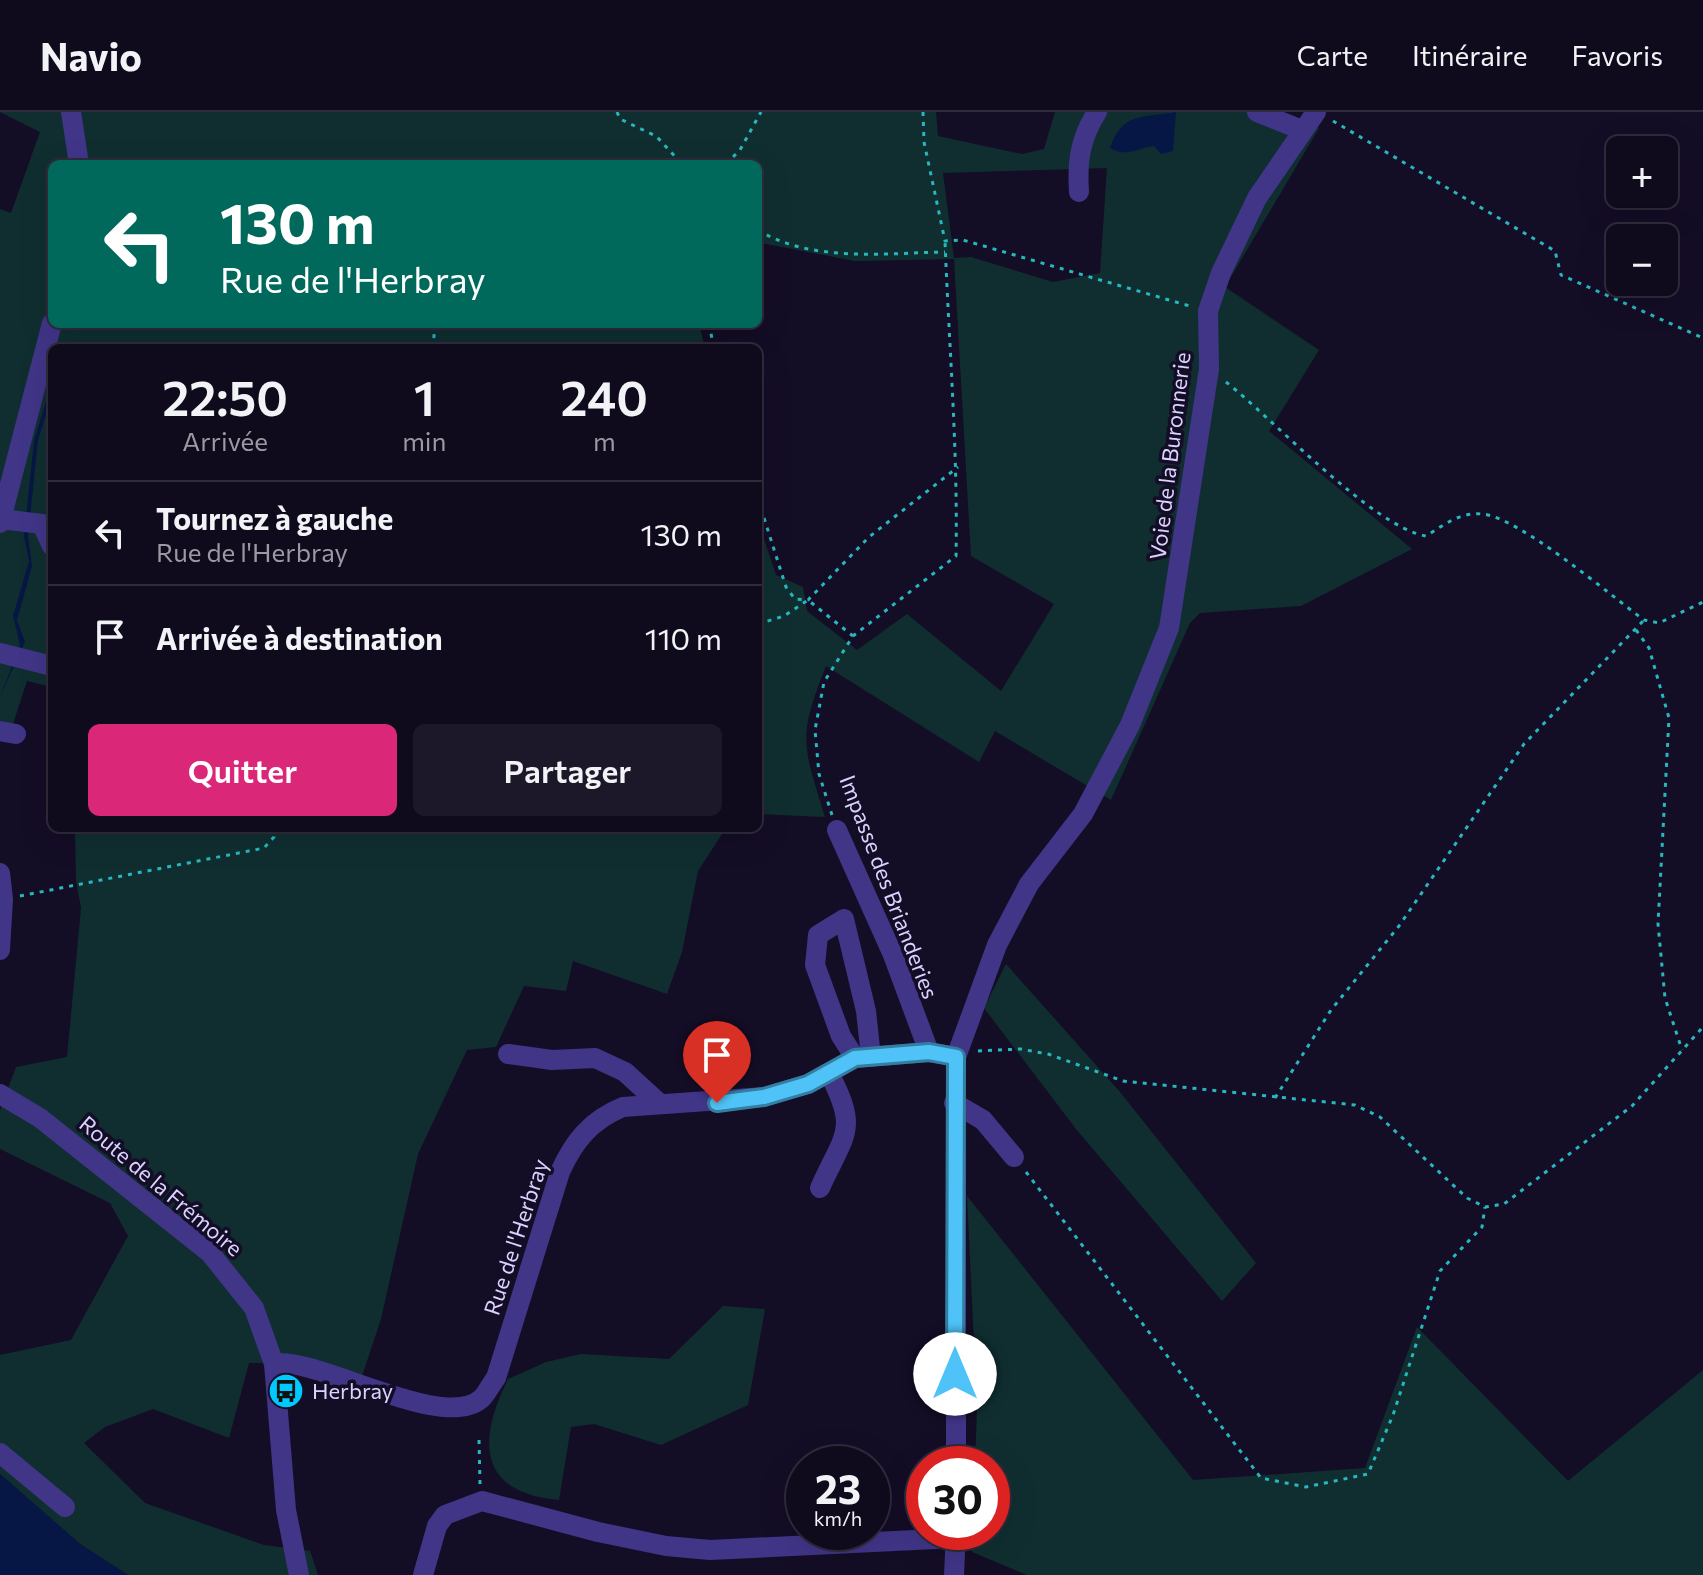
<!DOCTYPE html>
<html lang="fr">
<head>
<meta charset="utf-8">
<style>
  body { margin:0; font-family:Commissioner,sans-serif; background:#1d1829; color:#f1f3f6; height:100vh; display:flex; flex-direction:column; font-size:30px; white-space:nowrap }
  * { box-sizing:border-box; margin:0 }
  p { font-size:26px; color:#9b9aa3 }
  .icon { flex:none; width:44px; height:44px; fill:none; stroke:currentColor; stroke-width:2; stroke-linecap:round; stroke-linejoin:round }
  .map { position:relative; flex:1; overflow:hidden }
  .side { position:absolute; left:48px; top:232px; width:714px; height:488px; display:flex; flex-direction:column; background:#0f0a1c; border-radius:12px; box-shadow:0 8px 32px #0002,0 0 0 2px #2f2b3b }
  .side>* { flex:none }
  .guide { position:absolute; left:48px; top:48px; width:714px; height:168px; border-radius:12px; box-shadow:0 8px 32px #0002,0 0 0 2px #2f2b3b; background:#00695c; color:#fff; overflow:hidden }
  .tools { position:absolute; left:1606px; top:24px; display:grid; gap:16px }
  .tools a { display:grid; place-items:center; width:72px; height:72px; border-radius:12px; background:#0f0a1c; box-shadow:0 8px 32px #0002,0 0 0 2px #2f2b3b; font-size:40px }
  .speed { position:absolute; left:786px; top:1334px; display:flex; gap:16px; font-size:40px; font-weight:700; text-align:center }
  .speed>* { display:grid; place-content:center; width:104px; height:104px; border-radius:50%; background:#0f0a1c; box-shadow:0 8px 32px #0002,0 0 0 2px #2f2b3b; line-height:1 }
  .speed small { font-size:20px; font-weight:400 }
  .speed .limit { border:12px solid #d22; background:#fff; color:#111 }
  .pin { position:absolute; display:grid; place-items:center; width:68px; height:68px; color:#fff; margin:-82px -34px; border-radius:50% 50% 50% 0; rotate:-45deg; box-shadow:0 0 8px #0007 }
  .pin .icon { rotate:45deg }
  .me { position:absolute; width:88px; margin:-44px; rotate:0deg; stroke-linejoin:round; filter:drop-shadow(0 0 6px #0008) }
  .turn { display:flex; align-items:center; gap:28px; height:168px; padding:0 40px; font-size:36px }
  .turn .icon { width:104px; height:104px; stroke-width:2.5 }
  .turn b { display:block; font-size:56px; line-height:68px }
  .eta { display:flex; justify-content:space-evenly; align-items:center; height:136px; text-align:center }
  .eta b { font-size:48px; font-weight:600; line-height:56px }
  .action { display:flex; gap:16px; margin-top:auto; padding:16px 40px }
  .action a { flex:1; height:92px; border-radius:12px; background:#db2777; color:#fff; font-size:32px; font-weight:600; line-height:92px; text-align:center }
  .action a+a { background:#1d1829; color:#f1f3f6 }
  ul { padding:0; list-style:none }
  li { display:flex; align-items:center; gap:24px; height:104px; padding:0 40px; border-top:2px solid #2f2b3b }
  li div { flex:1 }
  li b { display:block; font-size:30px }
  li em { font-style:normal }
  header { display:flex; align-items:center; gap:48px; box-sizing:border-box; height:112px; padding:0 40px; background:#0f0a1c; border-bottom:2px solid #2f2b3b }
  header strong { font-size:38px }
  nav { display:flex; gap:44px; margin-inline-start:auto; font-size:28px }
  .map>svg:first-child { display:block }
  .green { fill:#102e30; fill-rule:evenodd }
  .water { fill:#071745 }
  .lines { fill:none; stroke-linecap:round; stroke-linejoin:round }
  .path { stroke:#27b7be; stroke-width:3; stroke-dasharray:4 6; stroke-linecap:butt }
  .minor { stroke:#413588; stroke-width:20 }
  .route-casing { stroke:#337fa1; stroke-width:20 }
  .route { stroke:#4fc3f7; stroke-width:14 }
  .labels { text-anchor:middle; stroke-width:7; stroke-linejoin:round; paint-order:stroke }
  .street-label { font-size:22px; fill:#dcd2ff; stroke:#140d26 }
  .poi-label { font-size:22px; fill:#dcd2ff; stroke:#140d26; text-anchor:start }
</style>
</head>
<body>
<header>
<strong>Navio</strong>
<nav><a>Carte</a><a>Itinéraire</a><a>Favoris</a></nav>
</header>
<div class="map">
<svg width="1703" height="1463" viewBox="0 0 1703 1463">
  <rect width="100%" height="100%" fill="#140d26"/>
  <g class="green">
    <path d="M 0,0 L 936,0 L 938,24 L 1022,42 L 1044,37 L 1055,0 L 1267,0 L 1319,16 L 1225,175 L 1319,238 L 1269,319 L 1412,437 L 1301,494 L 1200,501 L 1190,511 L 1111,688 L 995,619 L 979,650 L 826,554 C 797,627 803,633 825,705 L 758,702 L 758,409 L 776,463 L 803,475 L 807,499 L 857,538 L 907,502 L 1001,579 L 1054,492 L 971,444 L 954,147 L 855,149 L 761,131 L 758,129 L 758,52 L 52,52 L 52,212 L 699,212 L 705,236 L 52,236 L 52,575 L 27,569 L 13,612 L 0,609 L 0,97 L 11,101 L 40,20 ZM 1107,56 L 1100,161 L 1053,170 L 971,145 L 954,146 L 943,61 Z"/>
    <path d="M 75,716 L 726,716 L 698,759 L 682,840 L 667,882 L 573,849 L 566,879 L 524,874 L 496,935 L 467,938 L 418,1042 L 381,1207 L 362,1264 L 307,1250 L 249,1251 L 229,1326 L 153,1297 L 105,1315 L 84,1331 L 145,1391 L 264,1433 L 310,1439 L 318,1463 L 128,1463 L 80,1432 L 0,1362 L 0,1243 L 71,1228 L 128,1124 L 110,1091 L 0,1037 L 0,998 L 16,955 L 67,945 L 81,796 L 76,769 Z"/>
    <path d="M 1006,852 L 1120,980 L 1256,1151 L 1222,1189 L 1076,1017 L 984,896 Z"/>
    <path d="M 967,1084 L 1193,1368 L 1365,1356 L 1417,1215 L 1568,1369 L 1703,1258 L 1703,1463 L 1027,1463 L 972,1440 L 972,1420 L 992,1420 L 992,1352 L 975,1352 L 977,1296 Z"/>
    <path d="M 723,1194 L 765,1197 L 748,1293 L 661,1333 L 594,1312 L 571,1315 L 559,1388 C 478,1381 477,1329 508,1267 L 546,1250 L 581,1242 L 669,1247 Z"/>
  </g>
  <g class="water">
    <path d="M 1176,0 L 1173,39 L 1161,42 L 1154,34 C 1138,36 1127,46 1110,36 C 1122,0 1142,6 1176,0 Z"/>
    <path d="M 52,269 L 52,283 L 38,328 L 28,425 L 32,454 L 17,508 L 25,530 L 0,585 L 20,533 L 13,504 L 29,449 L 24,424 L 34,329 Z"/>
    <path d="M 0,1362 L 80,1432 L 128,1463 L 0,1463 Z"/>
  </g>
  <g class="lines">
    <g class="path">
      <path d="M 617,0 L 620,7 L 656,24 L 682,52"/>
      <path d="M 923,0 L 924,30 L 945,129 L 963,128 L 1193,195"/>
      <path d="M 1333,9 L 1555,139 L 1561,163 L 1703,226"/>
      <path d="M 726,52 L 740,38 L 761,0"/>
      <path d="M 758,118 C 812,151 885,141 945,140"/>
      <path d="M 709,212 L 714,236"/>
      <path d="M 433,236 L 435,212"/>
      <path d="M 1226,270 C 1273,307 1373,415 1426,424 C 1444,413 1459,400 1482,402 C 1519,405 1610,483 1644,508 L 1659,511 L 1703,490"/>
      <path d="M 758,387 L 786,475 L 795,487 L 808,488 L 869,425 L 958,355"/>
      <path d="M 758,512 L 784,504 L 808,488 L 853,524"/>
      <path d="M 1636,518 L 1649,536 L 1669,606 L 1658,812 L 1665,886 L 1682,938"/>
      <path d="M 832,703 L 819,662 L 815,618 L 824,570 L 853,524 L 956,444 C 958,339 949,234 945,129"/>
      <path d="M 20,784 L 264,736 L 274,725 L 274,716"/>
      <path d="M 978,939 L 1020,937 L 1048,942 L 1123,969 L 1355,993 L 1380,1005 L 1467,1086 L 1485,1095 L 1504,1092 L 1632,994 L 1703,915"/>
      <path d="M 1275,986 L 1331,898 L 1399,814 L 1524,632 L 1644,508"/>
      <path d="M 1026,1060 L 1261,1366 L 1306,1375 L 1368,1362 L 1393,1303 L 1440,1159 L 1482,1115 L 1485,1095"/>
      <path d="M 479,1328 L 480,1372"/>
    </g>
    <g class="minor">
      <path d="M 71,0 L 79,52"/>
      <path d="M 1257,0 L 1302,18"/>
      <path d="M 1079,80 C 1077,49 1080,27 1097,0"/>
      <path d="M 1,407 L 42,412 L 52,434"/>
      <path d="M 0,411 L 52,211"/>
      <path d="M 0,541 L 52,554"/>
      <path d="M 0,619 L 16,622"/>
      <path d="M 837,718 L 893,843 L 929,940"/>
      <path d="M 0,761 L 3,787 L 0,838"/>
      <path d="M 508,942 L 552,948 L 595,946 L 625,960 L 660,992"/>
      <path d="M 855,946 L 841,924 L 815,853 L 818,823 L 844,807 L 866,899 L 871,945"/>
      <path d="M 0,982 L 40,1006 L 210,1141 L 254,1196 L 274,1252 L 286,1398 L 299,1463"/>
      <path d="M 954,991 L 983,1008 L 1014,1045"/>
      <path d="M 820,1076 C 845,1020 859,1019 829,961"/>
      <path d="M 274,1252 C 315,1243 444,1322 482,1286 C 487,1281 491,1272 496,1266 L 560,1060 C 574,1029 591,1008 623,995 L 764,985 L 808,972 L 855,946 L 929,940 L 956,945"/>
      <path d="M 0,1341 L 65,1395"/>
      <path d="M 956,1352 L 956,945 L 997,833 L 1029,772 L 1083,702 L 1130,613 L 1169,516 L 1209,257 L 1208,199 L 1221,161 L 1257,86 L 1316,0"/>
      <path d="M 423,1463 L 437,1414 L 445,1403 L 482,1389 L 598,1420 L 666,1434 L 710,1438 L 956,1426"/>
      <path d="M 954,1463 L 956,1420"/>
    </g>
  </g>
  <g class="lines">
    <defs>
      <path id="route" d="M 717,991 L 764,985 L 808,972 L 855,946 L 929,940 L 956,945 L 955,1262"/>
    </defs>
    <use href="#route" class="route-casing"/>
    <use href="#route" class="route"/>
  </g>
  <defs>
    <symbol id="bus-disc" viewBox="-11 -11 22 22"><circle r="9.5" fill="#00c9fd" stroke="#140d26"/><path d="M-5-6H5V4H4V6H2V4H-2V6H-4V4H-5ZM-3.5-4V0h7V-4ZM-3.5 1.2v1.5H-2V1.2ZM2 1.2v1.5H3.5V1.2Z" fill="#111"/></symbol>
  </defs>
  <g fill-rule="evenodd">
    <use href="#bus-disc" x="266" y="1259" width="40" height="40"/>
  </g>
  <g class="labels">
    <g class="street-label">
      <text transform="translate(1170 344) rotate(-83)" y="8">Voie de la Buronnerie</text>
      <text transform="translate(889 775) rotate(69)" y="8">Impasse des Brianderies</text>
      <text transform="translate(161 1074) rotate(40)" y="8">Route de la Frémoire</text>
      <text transform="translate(516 1125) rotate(-72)" y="8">Rue de l'Herbray</text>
    </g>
    <g class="poi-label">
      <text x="312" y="1287">Herbray</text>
    </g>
  </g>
</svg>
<div class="tools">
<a>+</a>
<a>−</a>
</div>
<div class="speed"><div>23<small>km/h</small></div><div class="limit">30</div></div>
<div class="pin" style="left:717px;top:991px;background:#d93025"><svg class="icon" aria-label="arrive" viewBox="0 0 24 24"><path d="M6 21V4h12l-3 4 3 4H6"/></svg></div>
<svg class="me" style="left:955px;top:1262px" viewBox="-20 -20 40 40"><circle r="19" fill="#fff"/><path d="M0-13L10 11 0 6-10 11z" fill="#4fc3f7"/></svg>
<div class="guide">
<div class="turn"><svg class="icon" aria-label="left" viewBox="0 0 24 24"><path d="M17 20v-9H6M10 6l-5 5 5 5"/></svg><div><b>130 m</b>Rue de l'Herbray</div></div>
</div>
<section class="side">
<div class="eta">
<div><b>22:50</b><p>Arrivée</p></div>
<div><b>1</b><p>min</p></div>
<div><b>240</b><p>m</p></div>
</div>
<ul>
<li><svg class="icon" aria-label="left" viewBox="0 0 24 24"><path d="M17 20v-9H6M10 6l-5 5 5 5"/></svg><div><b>Tournez à gauche</b><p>Rue de l'Herbray</p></div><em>130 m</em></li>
<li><svg class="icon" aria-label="arrive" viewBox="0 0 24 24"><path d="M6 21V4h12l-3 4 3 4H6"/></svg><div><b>Arrivée à destination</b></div><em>110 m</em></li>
</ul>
<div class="action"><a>Quitter</a><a>Partager</a></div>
</section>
</div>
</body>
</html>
